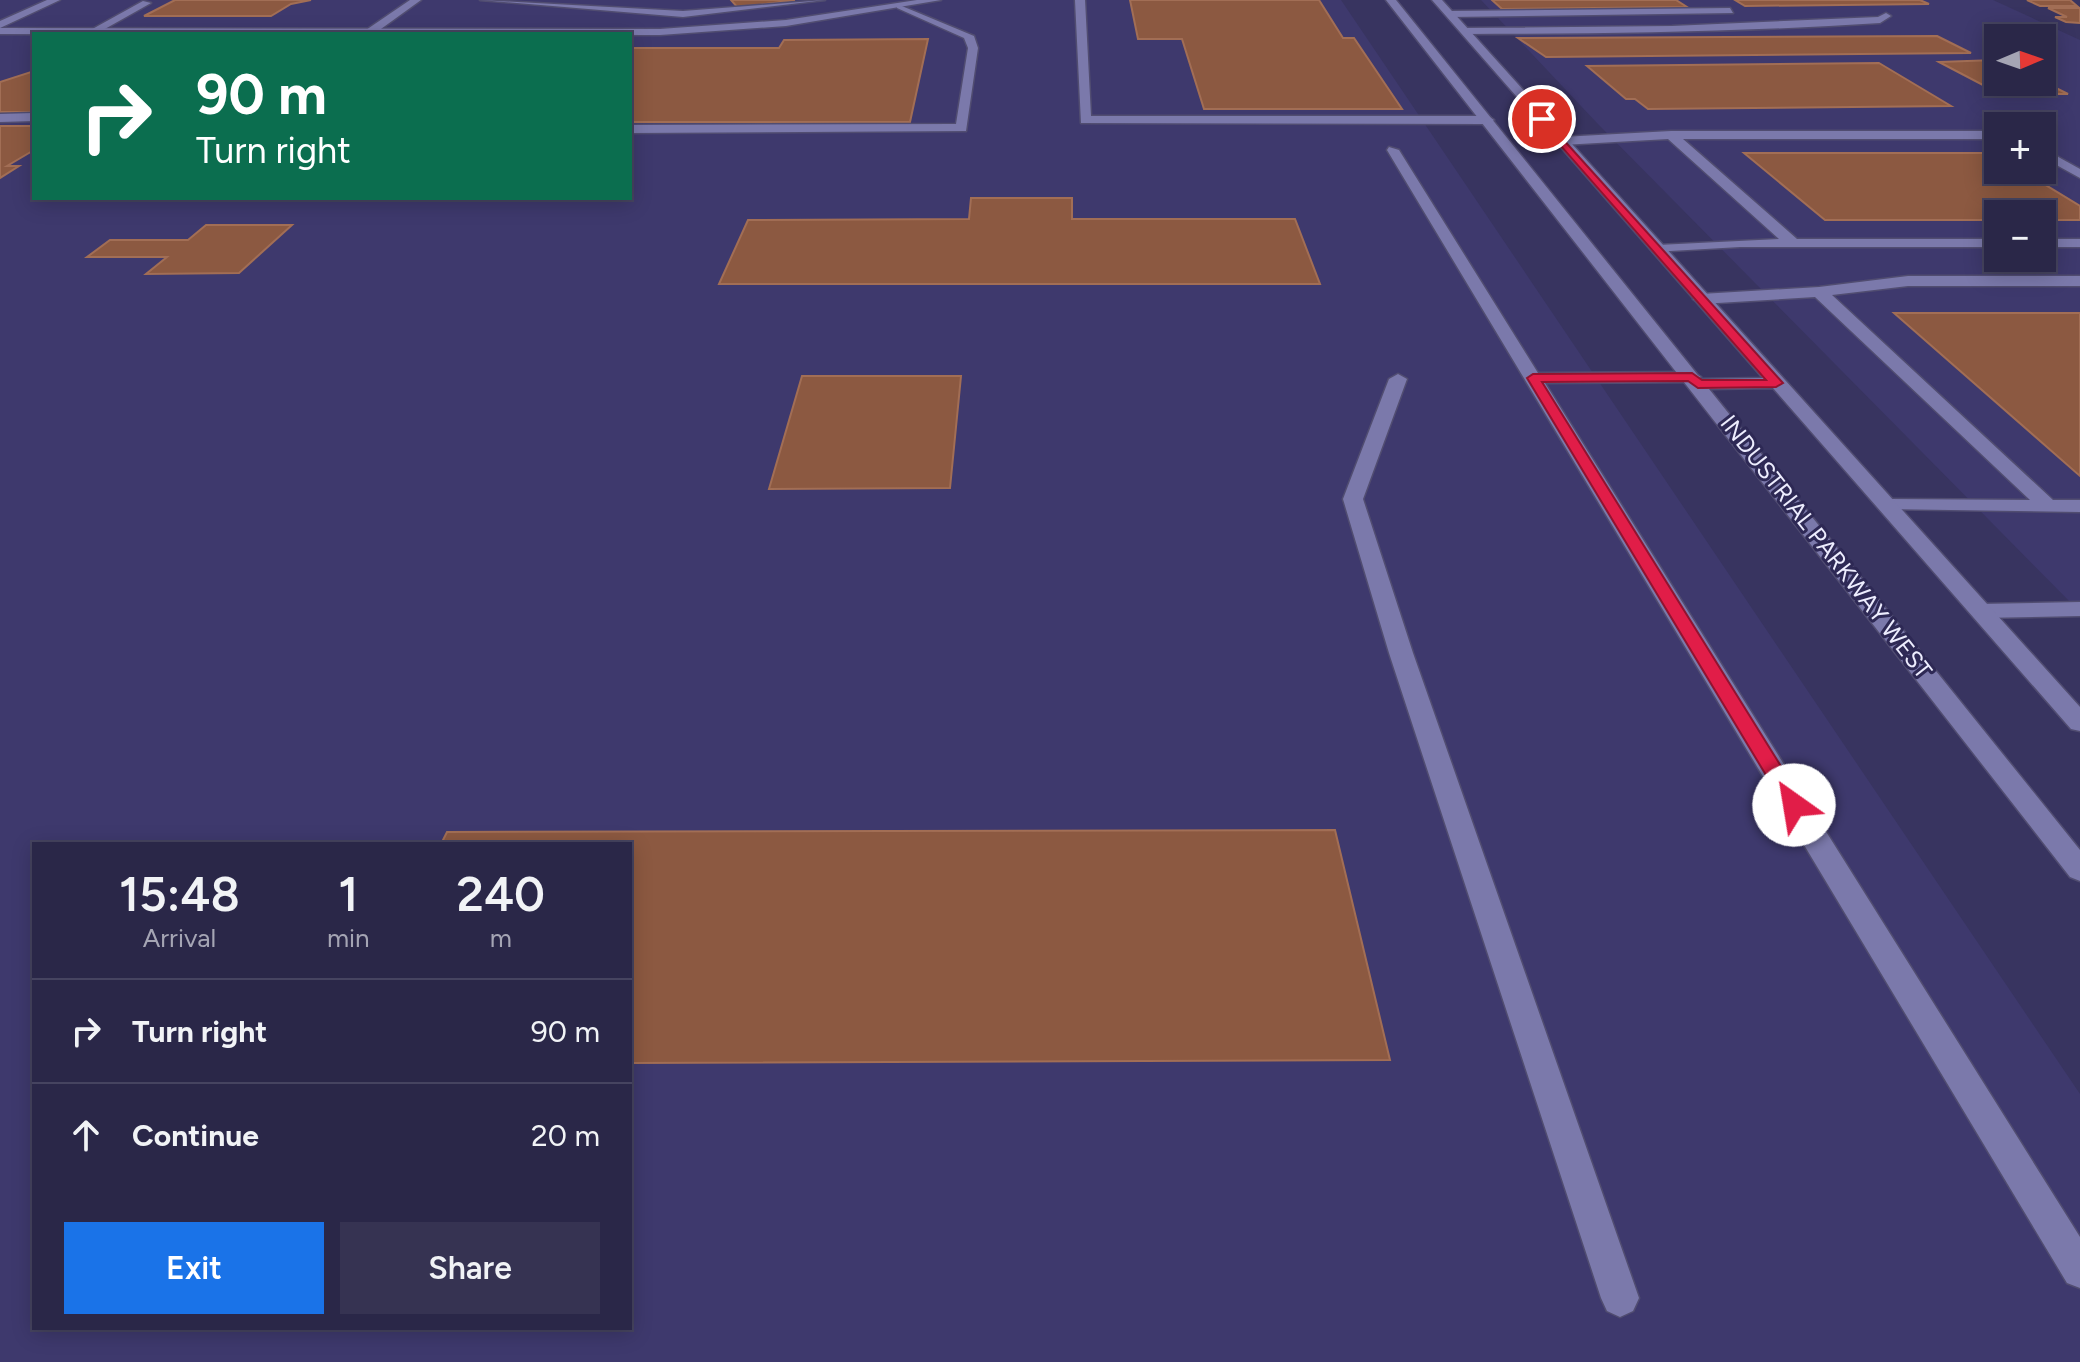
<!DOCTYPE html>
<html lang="en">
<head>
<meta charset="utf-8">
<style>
  body { margin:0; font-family:Figtree,sans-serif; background:#363352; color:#f1f3f6; height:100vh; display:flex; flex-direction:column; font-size:30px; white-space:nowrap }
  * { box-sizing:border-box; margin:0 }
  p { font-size:26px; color:#a5a5b4 }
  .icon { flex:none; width:44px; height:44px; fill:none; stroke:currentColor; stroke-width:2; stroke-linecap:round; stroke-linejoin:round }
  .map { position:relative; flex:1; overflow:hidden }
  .drawer { position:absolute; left:32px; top:842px; width:600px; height:488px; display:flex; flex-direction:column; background:#2a2748; border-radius:0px; box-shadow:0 4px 20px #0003,0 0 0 2px #464460 }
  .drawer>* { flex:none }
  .guide { position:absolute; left:32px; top:32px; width:600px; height:168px; border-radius:0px; box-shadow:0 4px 20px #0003,0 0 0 2px #464460; background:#0b6e4f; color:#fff; overflow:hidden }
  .needle { width:52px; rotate:88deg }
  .controls { position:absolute; left:1984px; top:24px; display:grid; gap:16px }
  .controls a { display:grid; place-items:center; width:72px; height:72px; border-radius:0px; background:#2a2748; box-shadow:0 4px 20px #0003,0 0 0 2px #464460; font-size:40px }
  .pin { position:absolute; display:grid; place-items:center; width:68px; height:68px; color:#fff; margin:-34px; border:4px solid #fff; border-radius:50%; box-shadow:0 2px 8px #0007 }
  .me { position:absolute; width:88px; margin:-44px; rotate:328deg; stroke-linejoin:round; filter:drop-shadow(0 0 6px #0008) }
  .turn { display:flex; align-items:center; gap:28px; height:168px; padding:0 32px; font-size:36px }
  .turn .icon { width:104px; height:104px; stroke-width:2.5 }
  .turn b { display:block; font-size:56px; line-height:68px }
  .eta { display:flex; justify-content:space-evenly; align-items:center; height:136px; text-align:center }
  .eta b { font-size:48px; font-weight:600; line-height:56px }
  .button { display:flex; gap:16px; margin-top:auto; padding:16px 32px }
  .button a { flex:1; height:92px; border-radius:0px; background:#1a73e8; color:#fff; font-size:32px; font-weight:600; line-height:92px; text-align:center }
  .button a+a { background:#363352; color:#f1f3f6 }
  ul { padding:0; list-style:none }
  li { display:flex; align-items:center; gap:24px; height:104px; padding:0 32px; border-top:2px solid #464460 }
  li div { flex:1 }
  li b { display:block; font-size:30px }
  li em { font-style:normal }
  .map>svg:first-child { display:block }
  .built { fill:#3e396d; fill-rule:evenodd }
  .building { fill:#8c5941; stroke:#a26e55; stroke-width:2 }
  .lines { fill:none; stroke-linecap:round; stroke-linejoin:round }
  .service-casing { stroke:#514d71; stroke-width:3 }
  .minor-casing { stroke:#514d71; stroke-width:3 }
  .secondary-casing { stroke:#514d71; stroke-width:3 }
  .service { fill:#7b79ab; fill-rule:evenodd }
  .minor { fill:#7b79ab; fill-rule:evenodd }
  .secondary { fill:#7b79ab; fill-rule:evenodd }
  .route { fill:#e11d48; stroke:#92132f; stroke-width:2 }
  .labels { text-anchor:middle; stroke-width:6; stroke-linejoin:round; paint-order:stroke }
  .far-street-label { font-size:24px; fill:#ededfe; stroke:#2e2955 }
</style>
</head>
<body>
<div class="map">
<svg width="2080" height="1362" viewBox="0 0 2080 1362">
  <rect width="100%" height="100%" fill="#383460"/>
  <g class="built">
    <path d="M 0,0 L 1341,0 L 2080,1094 L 2080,1362 L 0,1362 ZM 34,34 L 630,34 L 630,198 L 34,198 ZM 34,844 L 630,844 L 630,1328 L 34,1328 Z"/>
    <path d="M 1481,0 L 1993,0 L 2080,40 L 2080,612 L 1597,123 ZM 1998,38 L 2042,38 L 2042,82 L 1998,82 ZM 1998,126 L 2042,126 L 2042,170 L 1998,170 ZM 1998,214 L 2042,214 L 2042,258 L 1998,258 Z"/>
  </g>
  <g class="building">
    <path d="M 175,0 L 311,0 L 291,4 L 271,16 L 144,16 Z"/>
    <path d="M 731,0 L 795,0 L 738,8 Z"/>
    <path d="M 1130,0 L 1319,0 L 1343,38 L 1354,38 L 1402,109 L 1204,109 L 1182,39 L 1138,39 Z"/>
    <path d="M 1492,0 L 1676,0 L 1687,7 L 1502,9 Z"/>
    <path d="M 1735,0 L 1920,0 L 1929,4 L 1745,6 Z"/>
    <path d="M 2027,0 L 2070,0 L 2077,6 L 2040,6 Z"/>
    <path d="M 2048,8 L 2080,8 L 2080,23 L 2066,22 L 2055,17 L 2067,17 Z"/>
    <path d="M 2039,31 L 2045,34 L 1991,32 L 2014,32 Z"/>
    <path d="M 1937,36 L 1971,53 L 1546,57 L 1518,38 Z"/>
    <path d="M 928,39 L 910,122 L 630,122 L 630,48 L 779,48 L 784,40 Z"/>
    <path d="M 1939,62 L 1995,60 L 1998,82 L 2042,81 L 2068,94 L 2000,94 Z"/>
    <path d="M 1879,63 L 1951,106 L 1648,109 L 1635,99 L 1626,99 L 1587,66 Z"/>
    <path d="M 34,71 L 34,112 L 0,112 L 0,82 Z"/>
    <path d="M 0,126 L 34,126 L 34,150 L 7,166 L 19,166 L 0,178 Z"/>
    <path d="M 1744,153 L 1993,153 L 1998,156 L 1998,170 L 2021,170 L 2080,206 L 2080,220 L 2042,220 L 2042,214 L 1998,214 L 1998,220 L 1825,220 Z"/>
    <path d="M 971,198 L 1072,198 L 1072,219 L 1295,219 L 1320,284 L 719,284 L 748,220 L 969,219 Z"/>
    <path d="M 206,225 L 292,225 L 239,273 L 146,274 L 167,257 L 87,257 L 110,240 L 188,240 Z"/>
    <path d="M 1894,313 L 2080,313 L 2080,476 Z"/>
    <path d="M 802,376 L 961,376 L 950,488 L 769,489 Z"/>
    <path d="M 1335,830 L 1390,1060 L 630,1063 L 630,844 L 441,844 L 447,832 Z"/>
  </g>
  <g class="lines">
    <defs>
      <g id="service">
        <path d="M 410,0 L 421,0 L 374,34 L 366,34 L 366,30 Z"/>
        <path d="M 480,0 L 683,11 L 825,0 L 683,17 Z"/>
        <path d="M 1075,0 L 1085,0 L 1091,116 L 1488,116 L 1494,120 L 1488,124 L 1081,123 Z"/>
        <path d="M 143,1 L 151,3 L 96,34 L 87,32 Z"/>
        <path d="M 897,4 L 974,36 L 978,48 L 966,131 L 630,133 L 630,125 L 956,124 L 968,48 L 964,38 L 897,8 Z"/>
        <path d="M 1730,8 L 1733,13 L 1450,17 L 1445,14 L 1450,11 Z"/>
        <path d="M 1886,13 L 1891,16 L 1880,23 C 1742,32 1604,34 1465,34 L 1460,31 L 1465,28 L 1672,26 L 1878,17 Z"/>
        <path d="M 34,113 L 34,121 L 0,122 L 0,114 Z"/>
        <path d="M 1671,131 L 1998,131 L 1998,139 L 1683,139 L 1797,239 L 1998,239 L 1998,247 L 1740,247 L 1653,252 L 1653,246 L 1658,245 L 1779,239 L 1668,139 L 1562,145 L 1556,141 L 1562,137 Z"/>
        <path d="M 1389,147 L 1399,150 L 1538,373 L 1692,372 L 1701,377 L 1692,382 L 1545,383 L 2080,1237 L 2080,1288 L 2067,1283 L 1387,150 Z"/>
        <path d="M 2042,148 L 2080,169 L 2080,178 L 2042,157 Z"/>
        <rect x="2042" y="239" width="38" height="8"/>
        <path d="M 1908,276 L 2080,276 L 2080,286 L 1908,286 L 1832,295 L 2053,500 L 2080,500 L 2080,512 L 1883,509 L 1880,505 L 1890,499 L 2030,500 L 1815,297 L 1701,304 L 1693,299 L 1701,294 L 1819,287 Z"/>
        <path d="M 1398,374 L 1407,379 L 1363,499 L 1413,653 L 1639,1298 L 1633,1311 L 1620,1317 L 1607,1311 L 1601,1298 L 1389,653 L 1343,499 L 1389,379 Z"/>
        <path d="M 2080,602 L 2080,616 L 1980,618 L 1969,611 L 1980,604 Z"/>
      </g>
      <path id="minor" d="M 47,0 L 60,0 L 0,28 L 660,29 L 786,20 L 917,0 L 941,0 L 786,26 L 660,35 L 0,34 L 0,21 Z"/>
      <path id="secondary" d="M 1386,0 L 1396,0 L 1701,379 L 1763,378 L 1432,0 L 1442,0 L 2080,707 L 2080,731 L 2071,729 L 1773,388 L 1709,389 L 2080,850 L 2080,881 L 2070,877 Z"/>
    </defs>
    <use href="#service" class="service-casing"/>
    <use href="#minor" class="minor-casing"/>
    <use href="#secondary" class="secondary-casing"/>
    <use href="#service" class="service"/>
    <use href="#minor" class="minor"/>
    <use href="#secondary" class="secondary"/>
  </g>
  <path class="route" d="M 1542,116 L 1783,383 L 1776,387 L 1698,388 L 1688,381 L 1542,382 L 1802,800 L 1805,805 L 1802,810 L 1787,810 L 1527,378 L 1533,374 L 1692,373 L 1702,380 L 1766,380 L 1539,121 Z"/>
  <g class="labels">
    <g class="far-street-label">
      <text transform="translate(1826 547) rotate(52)" y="8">INDUSTRIAL PARKWAY WEST</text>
    </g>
  </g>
</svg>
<div class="controls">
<a><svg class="needle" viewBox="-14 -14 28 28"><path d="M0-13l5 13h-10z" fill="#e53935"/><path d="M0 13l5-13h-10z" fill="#a5a5b4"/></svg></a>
<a>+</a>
<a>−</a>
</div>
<div class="pin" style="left:1542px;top:119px;background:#d93025"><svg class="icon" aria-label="arrive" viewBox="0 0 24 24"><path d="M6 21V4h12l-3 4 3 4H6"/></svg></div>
<svg class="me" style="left:1794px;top:805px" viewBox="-20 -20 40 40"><circle r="19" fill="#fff"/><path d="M0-13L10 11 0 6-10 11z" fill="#e11d48"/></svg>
<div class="guide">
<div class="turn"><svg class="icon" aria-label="right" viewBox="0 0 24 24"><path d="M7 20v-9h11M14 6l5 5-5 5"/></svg><div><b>90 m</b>Turn right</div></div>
</div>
<section class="drawer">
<div class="eta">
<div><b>15:48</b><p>Arrival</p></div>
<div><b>1</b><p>min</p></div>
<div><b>240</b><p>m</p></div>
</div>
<ul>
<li><svg class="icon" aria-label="right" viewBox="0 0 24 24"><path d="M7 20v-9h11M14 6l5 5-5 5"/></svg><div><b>Turn right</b></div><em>90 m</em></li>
<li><svg class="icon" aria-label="ahead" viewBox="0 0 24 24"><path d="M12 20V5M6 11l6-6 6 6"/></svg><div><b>Continue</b></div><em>20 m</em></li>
</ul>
<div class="button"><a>Exit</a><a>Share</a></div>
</section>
</div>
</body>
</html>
